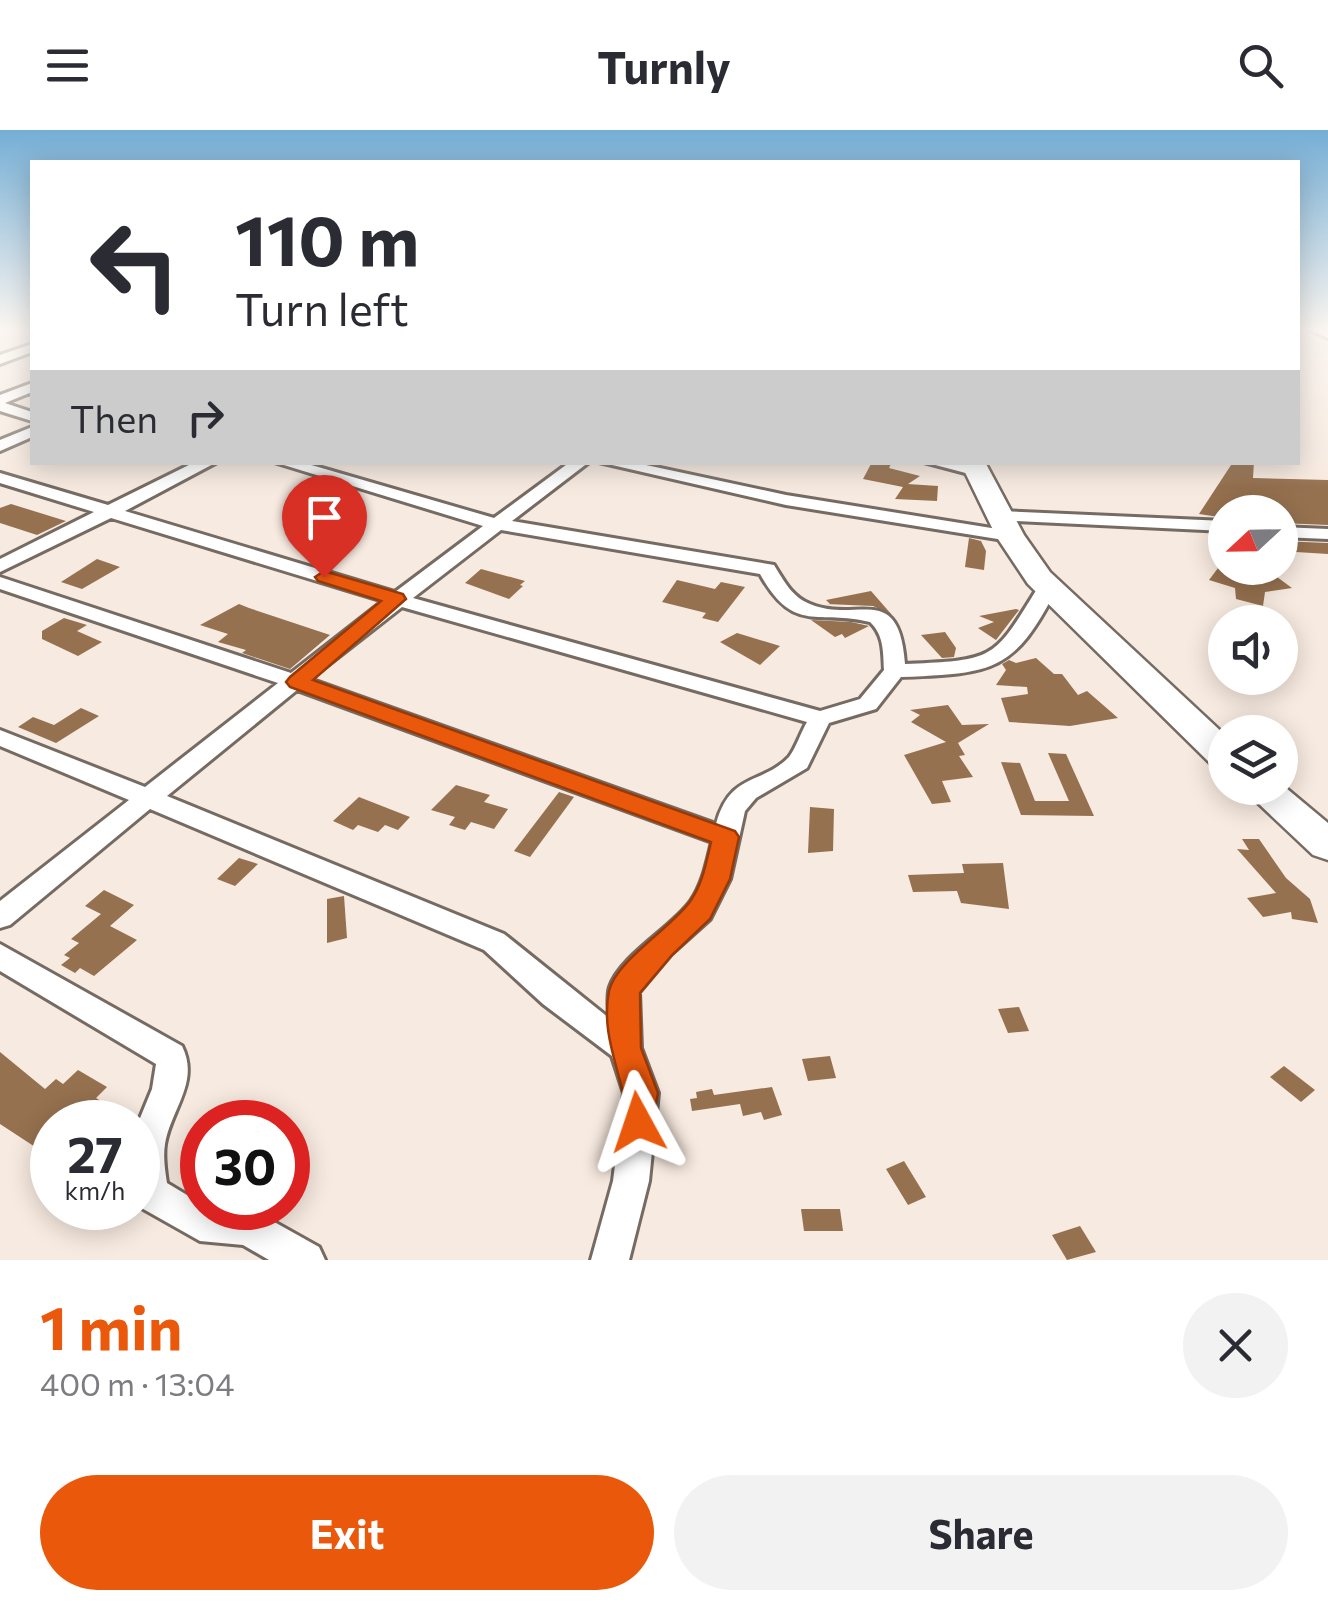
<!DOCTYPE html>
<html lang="en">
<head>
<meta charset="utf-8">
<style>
  body { margin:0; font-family:Commissioner,sans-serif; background:#f2f2f3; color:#2b2b33; height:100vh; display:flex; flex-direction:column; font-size:38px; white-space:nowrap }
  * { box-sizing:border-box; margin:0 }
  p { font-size:32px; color:#7c7c81 }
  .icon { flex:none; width:55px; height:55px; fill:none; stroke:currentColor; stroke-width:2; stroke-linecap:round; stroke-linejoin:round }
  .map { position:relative; height:1130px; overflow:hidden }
  .side { display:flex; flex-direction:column; background:#fff; flex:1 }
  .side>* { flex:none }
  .top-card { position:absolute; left:30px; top:30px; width:1270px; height:305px; border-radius:0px; box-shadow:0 5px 25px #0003; background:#fff; color:#2b2b33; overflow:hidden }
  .needle { width:65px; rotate:248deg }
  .fabs { position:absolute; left:1208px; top:365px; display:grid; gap:20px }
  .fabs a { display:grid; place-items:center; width:90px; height:90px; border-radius:50%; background:#fff; box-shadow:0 5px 25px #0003; font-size:50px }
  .speed { position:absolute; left:30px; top:970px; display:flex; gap:20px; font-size:50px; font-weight:700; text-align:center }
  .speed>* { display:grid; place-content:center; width:130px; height:130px; border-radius:50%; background:#fff; box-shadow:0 5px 25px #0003; line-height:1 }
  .speed small { font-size:25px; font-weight:400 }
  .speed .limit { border:15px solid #d22; background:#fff; color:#111 }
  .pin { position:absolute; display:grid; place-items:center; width:85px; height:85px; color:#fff; margin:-102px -42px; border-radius:50% 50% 50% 0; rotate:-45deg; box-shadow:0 0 10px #0007 }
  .pin .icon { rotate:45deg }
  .me { position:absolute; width:110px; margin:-55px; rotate:355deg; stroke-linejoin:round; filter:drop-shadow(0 0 8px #0008) }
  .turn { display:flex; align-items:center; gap:35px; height:210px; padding:0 40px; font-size:45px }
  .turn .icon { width:130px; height:130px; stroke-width:2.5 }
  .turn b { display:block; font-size:70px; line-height:85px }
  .then { display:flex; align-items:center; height:95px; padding:0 40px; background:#0003; gap:20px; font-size:38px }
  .round { display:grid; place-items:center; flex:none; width:105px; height:105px; border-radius:52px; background:#f2f2f3 }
  .head { display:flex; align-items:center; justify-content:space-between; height:170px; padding:0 40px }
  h1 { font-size:60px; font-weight:700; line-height:75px; color:#ea580c }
  .button { display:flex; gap:20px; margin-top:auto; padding:20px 40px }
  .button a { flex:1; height:115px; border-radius:60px; background:#ea580c; color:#fff; font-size:40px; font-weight:700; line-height:115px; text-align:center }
  .button a+a { background:#f2f2f3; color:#2b2b33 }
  header { display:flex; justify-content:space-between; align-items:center; height:130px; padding:0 40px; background:#fff; font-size:45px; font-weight:700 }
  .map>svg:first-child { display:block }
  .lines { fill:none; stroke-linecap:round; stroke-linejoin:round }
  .stream { stroke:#577f8b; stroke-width:2.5 }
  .building { fill:#96714f }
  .minor-casing { stroke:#766b62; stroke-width:6 }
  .primary-casing { stroke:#766b62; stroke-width:5 }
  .minor { fill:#fff; fill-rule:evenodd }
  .primary { fill:#fff; fill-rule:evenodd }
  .route { fill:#ea580c; stroke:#983908; stroke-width:2.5 }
</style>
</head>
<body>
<header><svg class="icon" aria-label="menu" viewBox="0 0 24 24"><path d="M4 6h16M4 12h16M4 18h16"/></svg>Turnly<svg class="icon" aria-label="search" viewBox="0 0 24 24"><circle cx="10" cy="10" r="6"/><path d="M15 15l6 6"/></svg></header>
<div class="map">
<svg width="1328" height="1130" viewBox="0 0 1328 1130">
  <rect width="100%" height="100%" fill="#f7eae0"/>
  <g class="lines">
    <path class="stream" d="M 18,267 L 32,265"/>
  </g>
  <g class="building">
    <path d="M 872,332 L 892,332 L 889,338 L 920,346 L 908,354 L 938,356 L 937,371 L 895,369 L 903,357 L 863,349 Z"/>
    <path d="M 1233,332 L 1254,332 L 1253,348 L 1328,350 L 1328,395 L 1280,393 L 1280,382 L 1239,382 L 1234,373 L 1219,387 L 1199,384 Z"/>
    <path d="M 11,374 L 66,391 L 37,405 L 0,393 L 0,378 Z"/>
    <path d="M 969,408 L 981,411 L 986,421 L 984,440 L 965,437 Z"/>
    <path d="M 1280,411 L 1328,413 L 1328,424 L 1280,421 Z"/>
    <path d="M 97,429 L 120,437 L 82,459 L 61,452 Z"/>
    <path d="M 1218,438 L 1248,448 L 1273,444 L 1292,458 L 1265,462 L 1263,476 L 1236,469 L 1235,458 L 1209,450 Z"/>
    <path d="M 481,439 L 525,451 L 520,455 L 523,456 L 509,469 L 465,453 Z"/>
    <path d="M 677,450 L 715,459 L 721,452 L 745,457 L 718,492 L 702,488 L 706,483 L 662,472 Z"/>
    <path d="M 871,461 L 892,485 L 873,476 L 826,474 L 830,474 L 826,470 Z"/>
    <path d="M 239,474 L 249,478 L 330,505 L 290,539 L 242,523 L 246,520 L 218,512 L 228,504 L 200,495 Z"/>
    <path d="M 1016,479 L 1019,480 L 996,510 L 978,498 L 994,492 L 979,486 Z"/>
    <path d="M 64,488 L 87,495 L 77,501 L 102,512 L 78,526 L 42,509 L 42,501 Z"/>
    <path d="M 811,490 L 851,492 L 869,496 L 845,508 L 842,504 L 835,507 Z"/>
    <path d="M 945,502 L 956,518 L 954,527 L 942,528 L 921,505 Z"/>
    <path d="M 737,503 L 780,516 L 760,535 L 720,512 Z"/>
    <path d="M 1036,528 L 1054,544 L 1062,544 L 1078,565 L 1087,561 L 1118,588 L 1070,596 L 1009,592 L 1001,568 L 1028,564 L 1027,557 L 996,555 L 1006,540 L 1002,534 L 1009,530 L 1016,533 Z"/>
    <path d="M 948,575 L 962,595 L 989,594 L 958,613 L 965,625 L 959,626 L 973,647 L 942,651 L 951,672 L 932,674 L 904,625 L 946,612 L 911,592 L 920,585 L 910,580 Z"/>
    <path d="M 81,578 L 99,586 L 56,613 L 18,597 L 33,587 L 54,595 Z"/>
    <path d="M 1048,623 L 1066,624 L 1094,686 L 1021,685 L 1001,632 L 1020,633 L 1035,671 L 1069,671 Z"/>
    <path d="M 456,655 L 490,665 L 484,672 L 508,679 L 494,699 L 471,692 L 465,700 L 449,695 L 455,687 L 431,680 Z"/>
    <path d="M 559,662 L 574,667 L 530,727 L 514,721 Z"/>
    <path d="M 359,667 L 410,687 L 398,700 L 385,695 L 378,702 L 358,695 L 353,700 L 333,691 Z"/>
    <path d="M 810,677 L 834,679 L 833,721 L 808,723 Z"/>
    <path d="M 1242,709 L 1259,709 L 1286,748 L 1310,769 L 1318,793 L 1292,789 L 1291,782 L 1263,787 L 1247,768 L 1276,763 L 1237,719 L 1249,720 Z"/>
    <path d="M 239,728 L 258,734 L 235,756 L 217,749 Z"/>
    <path d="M 1003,733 L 1009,779 L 961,773 L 957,761 L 913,762 L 908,745 L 964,743 L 962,734 Z"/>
    <path d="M 104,760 L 134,775 L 110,796 L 137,810 L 94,846 L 80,838 L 75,843 L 61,835 L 70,828 L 64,825 L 79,813 L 71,809 L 101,784 L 85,776 Z"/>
    <path d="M 344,766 L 347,808 L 327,813 L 327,769 Z"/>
    <path d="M 1019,877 L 1029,901 L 1008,903 L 998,879 Z"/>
    <path d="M 0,922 L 45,959 L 56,949 L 63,954 L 78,940 L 107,957 L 96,968 L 117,981 L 105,992 L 52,992 L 52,1028 L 0,994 Z"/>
    <path d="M 830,926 L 836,948 L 808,951 L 802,929 Z"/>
    <path d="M 1284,936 L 1315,960 L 1301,972 L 1270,947 Z"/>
    <path d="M 772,957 L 782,985 L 764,990 L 761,982 L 743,986 L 740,974 L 692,981 L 690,969 L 697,968 L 696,962 L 712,959 L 714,965 Z"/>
    <path d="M 904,1031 L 926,1067 L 908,1075 L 886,1039 Z"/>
    <path d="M 801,1079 L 840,1079 L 843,1101 L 804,1101 Z"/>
    <path d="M 1080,1096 L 1096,1122 L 1067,1130 L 1052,1105 Z"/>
  </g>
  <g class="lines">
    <defs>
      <g id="minor">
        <path d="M 1308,199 L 1328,200 L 1328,208 Z"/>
        <path d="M 32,214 L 32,222 L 0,234 L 0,225 Z"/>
        <path d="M 32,253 L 32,262 L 5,273 L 32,282 L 32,291 L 0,281 L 0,265 Z"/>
        <path d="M 32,297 L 32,307 L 0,321 L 0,310 Z"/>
        <path d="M 195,332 L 217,332 L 125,381 L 395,462 L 483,396 L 274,332 L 301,332 L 494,388 L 570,332 L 589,332 L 512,391 L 774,435 C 784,451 792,467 810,474 C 857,494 899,450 905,534 C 997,530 993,530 1040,454 L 1054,454 L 1057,458 C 1014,543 992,543 901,547 L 876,579 L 829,593 L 807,638 L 756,668 L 745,681 L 730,749 L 710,789 L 671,824 L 639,862 L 641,918 L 658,963 L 649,1051 L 629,1130 L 591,1130 L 613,1051 L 624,963 L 612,926 L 543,874 L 484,820 L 150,679 L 10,795 L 0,798 L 0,771 L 129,670 L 0,616 L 0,600 L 145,657 L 278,553 L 0,459 L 0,447 L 291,543 L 383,471 L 111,388 L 0,442 L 0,429 L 94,382 L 0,353 L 0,343 L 108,375 ZM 501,400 L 760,444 C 794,505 817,479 870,492 C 884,505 883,522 884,540 L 860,569 L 820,581 L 413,468 ZM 402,477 L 807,592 C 801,602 796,618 789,627 C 762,655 730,642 716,694 L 310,549 ZM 297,560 L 712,712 C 707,732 703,754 691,771 C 673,797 620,826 610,857 C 607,866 609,878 609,888 L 504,804 L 167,666 Z"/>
        <path d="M 599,332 L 632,332 L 786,365 L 1010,401 L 1019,406 L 1010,411 L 786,375 Z"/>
        <path d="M 924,332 L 959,332 L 985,341 L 977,346 Z"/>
        <path d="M 999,381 L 1225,391 L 1225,401 L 993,390 L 993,382 Z"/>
        <path d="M 1280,397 L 1328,399 L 1328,409 L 1280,407 Z"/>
        <path d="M 0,814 L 182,916 C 200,952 171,979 165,1014 C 163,1027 165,1040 167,1053 L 202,1074 L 202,1078 L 247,1079 L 260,1084 L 319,1117 L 325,1130 L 269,1130 L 243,1115 L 200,1111 L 138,1076 L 138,993 L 152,959 L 156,934 L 0,841 Z"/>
      </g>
      <g id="primary">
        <path d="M 960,332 L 985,332 L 1024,405 L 1050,442 L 1225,605 L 1225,638 L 1212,635 L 1028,454 L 996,406 Z"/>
        <path d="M 1280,653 L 1328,693 L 1328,730 L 1313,725 L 1242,658 L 1280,658 Z"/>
      </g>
    </defs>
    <use href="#minor" class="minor-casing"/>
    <use href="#primary" class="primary-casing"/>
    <use href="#minor" class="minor"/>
    <use href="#primary" class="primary"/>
  </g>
  <linearGradient id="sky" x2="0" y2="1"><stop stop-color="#75aed5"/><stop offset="0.56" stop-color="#fbf6f1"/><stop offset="1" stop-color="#fbf6f1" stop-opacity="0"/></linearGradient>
  <rect width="1328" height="357" fill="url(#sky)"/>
  <path class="route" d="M 324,441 L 403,464 L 406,469 L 313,550 L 735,701 L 739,707 L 730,749 L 710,789 L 672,825 L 640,863 L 641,918 L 658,963 L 650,1004 L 638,1008 L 626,1004 C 618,988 626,975 622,959 C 614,926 602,896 609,861 C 615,831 675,795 691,770 C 703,752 706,733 711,712 L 290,557 L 286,552 L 290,547 L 381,471 L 318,451 L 315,447 Z"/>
</svg>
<div class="fabs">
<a><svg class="needle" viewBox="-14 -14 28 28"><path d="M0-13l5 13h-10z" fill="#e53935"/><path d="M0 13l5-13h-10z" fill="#7c7c81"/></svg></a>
<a><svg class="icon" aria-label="sound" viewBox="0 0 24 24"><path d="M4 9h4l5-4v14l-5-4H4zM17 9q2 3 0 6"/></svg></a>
<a><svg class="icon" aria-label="layers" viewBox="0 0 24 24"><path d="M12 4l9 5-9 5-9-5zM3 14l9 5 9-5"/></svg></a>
</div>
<div class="speed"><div>27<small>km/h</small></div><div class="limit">30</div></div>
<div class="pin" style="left:324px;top:447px;background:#d93025"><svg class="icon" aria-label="arrive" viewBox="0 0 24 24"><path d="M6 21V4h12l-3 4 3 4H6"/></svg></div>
<svg class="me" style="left:638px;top:992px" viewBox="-20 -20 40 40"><path d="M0-17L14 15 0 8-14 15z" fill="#ea580c" stroke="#fff" stroke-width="4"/></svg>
<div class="top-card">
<div class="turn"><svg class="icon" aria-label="left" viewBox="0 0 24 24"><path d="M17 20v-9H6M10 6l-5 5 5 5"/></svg><div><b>110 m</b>Turn left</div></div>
<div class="then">Then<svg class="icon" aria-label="right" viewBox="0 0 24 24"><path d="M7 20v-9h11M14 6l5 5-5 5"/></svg></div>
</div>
</div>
<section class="side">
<div class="head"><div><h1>1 min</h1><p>400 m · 13:04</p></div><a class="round"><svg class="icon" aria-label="close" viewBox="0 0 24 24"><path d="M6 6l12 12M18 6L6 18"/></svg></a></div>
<div class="button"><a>Exit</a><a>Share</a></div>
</section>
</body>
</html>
